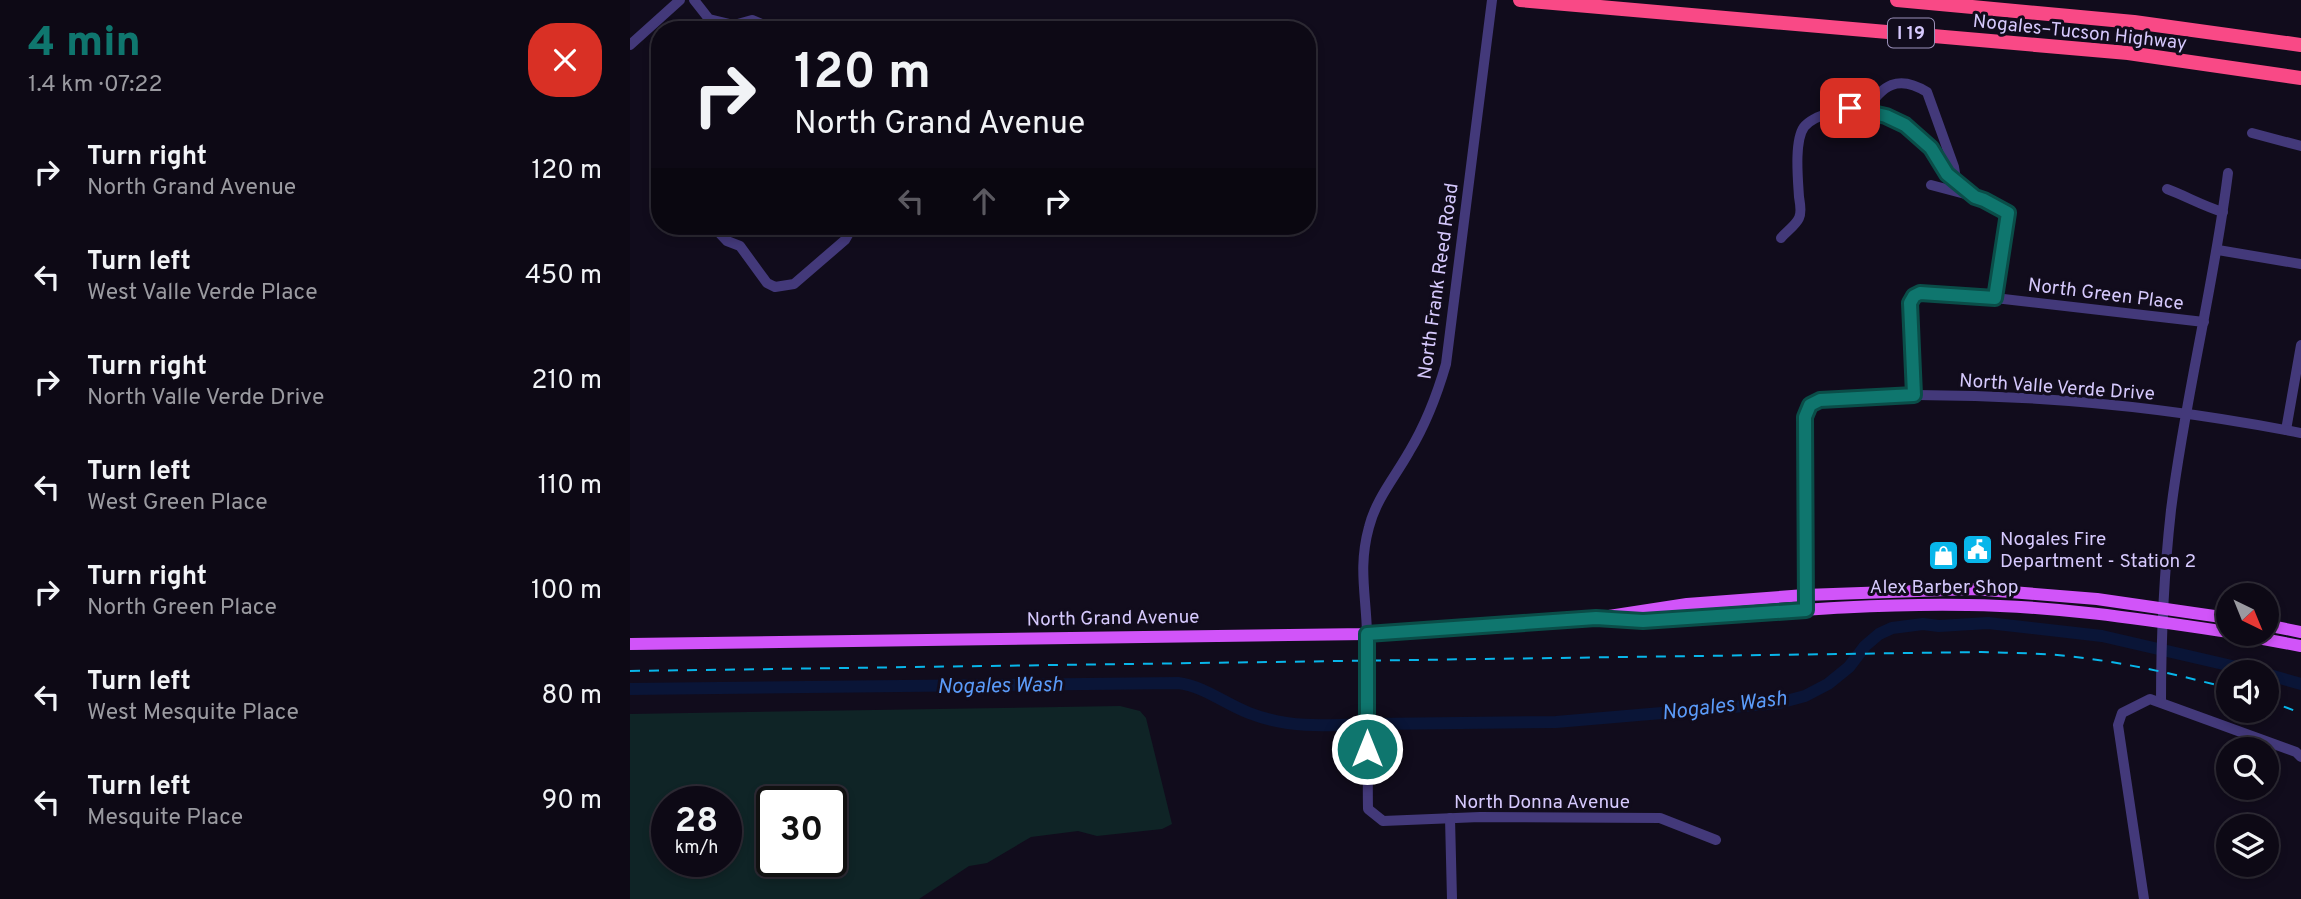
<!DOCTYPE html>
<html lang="en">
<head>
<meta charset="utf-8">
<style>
  body { margin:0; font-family:Overpass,sans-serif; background:#1b1722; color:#f1f3f6; height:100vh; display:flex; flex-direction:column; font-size:26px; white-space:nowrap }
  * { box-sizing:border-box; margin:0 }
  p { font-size:23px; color:#9a9aa0 }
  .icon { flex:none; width:38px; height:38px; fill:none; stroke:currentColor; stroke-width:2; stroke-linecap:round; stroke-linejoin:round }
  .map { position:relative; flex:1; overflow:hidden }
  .details { display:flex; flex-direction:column; background:#0d0915; width:630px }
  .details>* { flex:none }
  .hud { position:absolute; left:21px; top:21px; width:665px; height:214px; border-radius:28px; box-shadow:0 4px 10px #0003,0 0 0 2px #2d2a34; background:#0d0915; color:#f1f3f6; overflow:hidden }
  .needle { width:46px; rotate:137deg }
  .buttons { position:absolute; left:1586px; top:583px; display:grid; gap:14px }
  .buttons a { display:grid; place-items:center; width:63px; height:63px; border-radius:50%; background:#0d0915; box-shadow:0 4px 10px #0003,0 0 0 2px #2d2a34; font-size:35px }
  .speed { position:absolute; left:21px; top:786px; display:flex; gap:14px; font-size:35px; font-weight:700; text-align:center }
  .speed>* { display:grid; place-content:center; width:91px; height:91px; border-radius:50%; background:#0d0915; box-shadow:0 4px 10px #0003,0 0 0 2px #2d2a34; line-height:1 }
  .speed small { font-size:18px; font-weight:400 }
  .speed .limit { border:4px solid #111; border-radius:10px; background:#fff; color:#111 }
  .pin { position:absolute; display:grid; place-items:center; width:60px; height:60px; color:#fff; margin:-30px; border-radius:14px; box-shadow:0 4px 10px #0006 }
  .me { position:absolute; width:77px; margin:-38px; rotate:0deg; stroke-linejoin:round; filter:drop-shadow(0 0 5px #0008) }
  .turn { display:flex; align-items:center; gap:24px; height:147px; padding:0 28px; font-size:32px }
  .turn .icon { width:91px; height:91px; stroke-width:2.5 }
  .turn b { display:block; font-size:49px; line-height:60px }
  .lanes { display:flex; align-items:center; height:66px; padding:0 28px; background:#0003; justify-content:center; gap:35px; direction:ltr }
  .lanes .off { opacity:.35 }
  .round { display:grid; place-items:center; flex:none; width:74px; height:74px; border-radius:28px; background:#1b1722 }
  .head { display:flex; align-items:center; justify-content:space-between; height:119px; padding:0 28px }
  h1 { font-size:42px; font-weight:800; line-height:52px; color:#0f766e }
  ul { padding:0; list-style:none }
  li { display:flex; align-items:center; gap:21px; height:105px; padding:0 28px }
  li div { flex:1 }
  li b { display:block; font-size:26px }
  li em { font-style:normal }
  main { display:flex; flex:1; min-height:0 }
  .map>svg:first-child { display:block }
  .green { fill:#0f2426; fill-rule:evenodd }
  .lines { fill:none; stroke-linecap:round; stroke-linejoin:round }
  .river { stroke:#0a1537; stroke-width:12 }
  .minor { stroke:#43397a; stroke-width:10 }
  .major { stroke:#d154f9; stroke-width:12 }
  .highway { stroke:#f94986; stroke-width:14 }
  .rail { stroke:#08b6ea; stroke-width:2; stroke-dasharray:10 9; stroke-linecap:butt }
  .route-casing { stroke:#0a4d48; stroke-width:18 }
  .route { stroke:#0f766e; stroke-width:12 }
  .labels { text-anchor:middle; stroke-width:6; stroke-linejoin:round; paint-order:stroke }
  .shield { fill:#110c1c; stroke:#9b90ba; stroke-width:2 }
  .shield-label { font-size:18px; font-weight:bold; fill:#d6c9fd }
  .street-label { font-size:19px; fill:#d6c9fd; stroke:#110c1c }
  .poi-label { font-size:19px; fill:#d6c9fd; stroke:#110c1c; text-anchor:start }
  .water-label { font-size:21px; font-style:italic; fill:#5b9bf9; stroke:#110c1c }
</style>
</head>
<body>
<main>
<section class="details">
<div class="head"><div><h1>4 min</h1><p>1.4 km · 07:22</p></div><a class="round" style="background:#d93025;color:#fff"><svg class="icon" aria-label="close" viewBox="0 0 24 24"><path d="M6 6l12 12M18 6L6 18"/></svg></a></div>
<ul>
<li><svg class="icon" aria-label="right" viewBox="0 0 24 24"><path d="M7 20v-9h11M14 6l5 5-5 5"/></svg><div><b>Turn right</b><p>North Grand Avenue</p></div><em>120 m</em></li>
<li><svg class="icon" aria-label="left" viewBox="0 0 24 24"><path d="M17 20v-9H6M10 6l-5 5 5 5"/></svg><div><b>Turn left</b><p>West Valle Verde Place</p></div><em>450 m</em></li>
<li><svg class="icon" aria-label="right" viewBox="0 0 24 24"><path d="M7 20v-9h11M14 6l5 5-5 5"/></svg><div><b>Turn right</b><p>North Valle Verde Drive</p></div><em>210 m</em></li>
<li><svg class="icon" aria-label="left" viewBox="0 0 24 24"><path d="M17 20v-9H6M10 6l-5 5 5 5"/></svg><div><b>Turn left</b><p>West Green Place</p></div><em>110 m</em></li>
<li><svg class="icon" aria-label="right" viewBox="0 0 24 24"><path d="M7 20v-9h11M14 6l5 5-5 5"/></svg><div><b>Turn right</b><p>North Green Place</p></div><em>100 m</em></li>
<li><svg class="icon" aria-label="left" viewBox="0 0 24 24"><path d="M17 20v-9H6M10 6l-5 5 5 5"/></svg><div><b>Turn left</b><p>West Mesquite Place</p></div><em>80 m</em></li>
<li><svg class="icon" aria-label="left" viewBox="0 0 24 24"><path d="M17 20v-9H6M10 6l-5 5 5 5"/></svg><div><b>Turn left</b><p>Mesquite Place</p></div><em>90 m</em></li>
</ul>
</section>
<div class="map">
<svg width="1671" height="899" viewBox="0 0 1671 899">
  <rect width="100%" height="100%" fill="#110c1c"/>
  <path class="green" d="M 490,706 L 510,711 L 516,718 L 542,824 L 532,829 L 467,836 L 448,831 L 401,837 L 357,863 L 339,866 L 289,899 L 0,899 L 0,714 ZM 37,802 L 96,802 L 96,861 L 37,861 ZM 142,802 L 201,802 L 201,861 L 142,861 Z"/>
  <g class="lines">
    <g class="river">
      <path d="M 1636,674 L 1671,684"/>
      <path d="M 0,689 L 548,683 C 574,686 595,704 619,713 C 657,728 694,726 733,724"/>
      <path d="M 742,724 L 926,722 L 1149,703 L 1175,696 L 1198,684 L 1219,667 L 1235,646 L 1249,634 L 1262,628 L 1293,624 L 1309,626 L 1358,623 L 1472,636 L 1628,672"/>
    </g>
    <g class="minor">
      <path d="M 64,0 L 79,19 L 104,25 L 122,20 L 147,30"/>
      <path d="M 862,0 L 816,364 C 807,395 796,424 779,452 C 765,477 746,499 739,527 C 728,567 736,594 737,633 C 740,692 737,751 738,809 L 753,821 L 850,817 L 1030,818 L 1086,840"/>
      <path d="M 0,45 L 50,0"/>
      <path d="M 1236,111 C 1252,85 1268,74 1297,92 L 1324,167 L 1326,179 L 1345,197"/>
      <path d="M 1622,133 L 1671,146"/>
      <path d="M 1301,185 L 1354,199 L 1378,213 L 1365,298"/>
      <path d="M 1537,189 C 1556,196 1573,206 1593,212"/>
      <path d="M 83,226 L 97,241 L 110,246 L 137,283 L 145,287 L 164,284 L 215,240 L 223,226"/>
      <path d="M 1151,238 C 1156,232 1166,225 1169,218 C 1172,212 1170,203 1169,197 C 1168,180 1164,141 1174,127 C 1180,119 1192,115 1202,112 C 1226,104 1254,113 1275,124 C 1301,139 1305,167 1326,179"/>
      <path d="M 1588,250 L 1671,264"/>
      <path d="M 1285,395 L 1280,303 L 1284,296 L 1290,293 L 1365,298 L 1574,322"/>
      <path d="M 1656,430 L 1671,345"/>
      <path d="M 1176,610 L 1175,417 L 1180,405 L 1190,400 C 1222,398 1254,395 1286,395 C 1415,395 1544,408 1671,433"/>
      <path d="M 1531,702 C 1531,639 1534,573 1541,510 C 1555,397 1584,286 1598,173"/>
      <path d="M 820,818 L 822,899"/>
      <path d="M 1514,899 L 1488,725 L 1492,713 L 1520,699 L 1666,752 L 1671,757"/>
    </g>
    <g class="major">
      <path d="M 991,619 L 1013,621 C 1121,614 1230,603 1338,605 C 1426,606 1511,619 1598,632"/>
      <path d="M 1636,625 L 1671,632"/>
      <path d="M 1606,634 L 1671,646"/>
      <path d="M 0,644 L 737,634 L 966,618 L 1057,604 L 1175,595 L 1344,589 L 1467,599 L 1598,618"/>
    </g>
    <g class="highway">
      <path d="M 890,0 L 1498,53 L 1671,78"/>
      <path d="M 1267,0 L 1504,22 L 1671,45"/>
    </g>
    <g class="rail">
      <path d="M 0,671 L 1351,652 C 1380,653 1409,653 1438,656 C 1492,662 1545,674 1598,688"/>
      <path d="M 1636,700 L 1671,713"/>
    </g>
  </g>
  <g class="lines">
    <defs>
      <path id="route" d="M 737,749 L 737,634 L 966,618 L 1013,621 L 1176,610 L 1175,417 L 1180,405 L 1190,400 L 1284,395 L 1280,303 L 1284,296 L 1290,293 L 1365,298 L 1378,213 L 1354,200 L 1345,197 L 1317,174 L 1301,148 L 1275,125 L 1256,116 L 1220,108"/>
    </defs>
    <use href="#route" class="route-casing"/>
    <use href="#route" class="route"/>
  </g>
  <defs>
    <symbol id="civic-square" viewBox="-11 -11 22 22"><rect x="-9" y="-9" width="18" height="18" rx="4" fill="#08b6ea" stroke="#110c1c"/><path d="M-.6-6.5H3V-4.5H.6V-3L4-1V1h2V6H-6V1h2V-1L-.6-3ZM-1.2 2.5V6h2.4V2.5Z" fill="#fff"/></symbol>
    <symbol id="shop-square" viewBox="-11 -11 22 22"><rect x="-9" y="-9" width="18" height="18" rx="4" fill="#08b6ea" stroke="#110c1c"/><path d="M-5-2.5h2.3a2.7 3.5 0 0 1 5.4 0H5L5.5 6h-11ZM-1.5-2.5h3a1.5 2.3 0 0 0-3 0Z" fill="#fff"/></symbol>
  </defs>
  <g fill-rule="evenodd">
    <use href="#civic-square" x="1330" y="532" width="35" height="35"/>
    <use href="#shop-square" x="1296" y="538" width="35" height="35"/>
  </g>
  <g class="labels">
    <rect class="shield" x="1258" y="18.5" width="46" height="29" rx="5"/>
    <g class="shield-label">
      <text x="1281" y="39">I 19</text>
    </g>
    <g class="street-label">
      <text transform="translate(1450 31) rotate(6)" y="7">Nogales–Tucson Highway</text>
      <text transform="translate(807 281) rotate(-82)" y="7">North Frank Reed Road</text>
      <text transform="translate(1476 293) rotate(7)" y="7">North Green Place</text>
      <text transform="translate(1427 386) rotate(4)" y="7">North Valle Verde Drive</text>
      <text transform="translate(483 617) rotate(-1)" y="7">North Grand Avenue</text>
      <text x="912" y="808">North Donna Avenue</text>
    </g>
    <g class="poi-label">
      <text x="1370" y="545">Nogales Fire<tspan x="1370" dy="22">Department - Station 2</tspan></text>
      <text x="1314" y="593" text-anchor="middle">Alex Barber Shop</text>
    </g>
    <g class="water-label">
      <text transform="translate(370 685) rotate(-1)" y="7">Nogales Wash</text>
      <text transform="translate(1094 705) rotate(-7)" y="7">Nogales Wash</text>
    </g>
  </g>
</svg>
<div class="buttons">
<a><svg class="needle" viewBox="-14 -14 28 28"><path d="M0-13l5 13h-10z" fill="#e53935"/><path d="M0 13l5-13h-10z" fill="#9a9aa0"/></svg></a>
<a><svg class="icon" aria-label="sound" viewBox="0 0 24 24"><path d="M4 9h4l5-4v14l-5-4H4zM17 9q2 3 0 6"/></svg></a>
<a><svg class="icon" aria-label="search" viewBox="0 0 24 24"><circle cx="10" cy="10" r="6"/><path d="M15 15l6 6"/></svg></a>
<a><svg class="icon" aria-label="layers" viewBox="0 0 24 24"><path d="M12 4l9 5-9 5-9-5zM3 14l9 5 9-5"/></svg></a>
</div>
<div class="speed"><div>28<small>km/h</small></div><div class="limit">30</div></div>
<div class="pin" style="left:1220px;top:108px;background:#d93025"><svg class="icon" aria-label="arrive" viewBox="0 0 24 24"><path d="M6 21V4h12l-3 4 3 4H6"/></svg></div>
<svg class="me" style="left:737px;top:749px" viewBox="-20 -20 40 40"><circle r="17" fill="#0f766e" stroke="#fff" stroke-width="3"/><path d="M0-11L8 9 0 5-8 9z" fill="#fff"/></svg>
<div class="hud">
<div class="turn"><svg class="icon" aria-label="right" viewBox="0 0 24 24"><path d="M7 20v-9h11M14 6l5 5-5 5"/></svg><div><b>120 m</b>North Grand Avenue</div></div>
<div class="lanes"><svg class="icon off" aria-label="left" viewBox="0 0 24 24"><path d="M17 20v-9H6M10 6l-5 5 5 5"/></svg><svg class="icon off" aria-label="ahead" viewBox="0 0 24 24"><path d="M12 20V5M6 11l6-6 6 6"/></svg><svg class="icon" aria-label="right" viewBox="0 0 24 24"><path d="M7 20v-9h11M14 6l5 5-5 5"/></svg></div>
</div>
</div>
</main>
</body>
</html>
